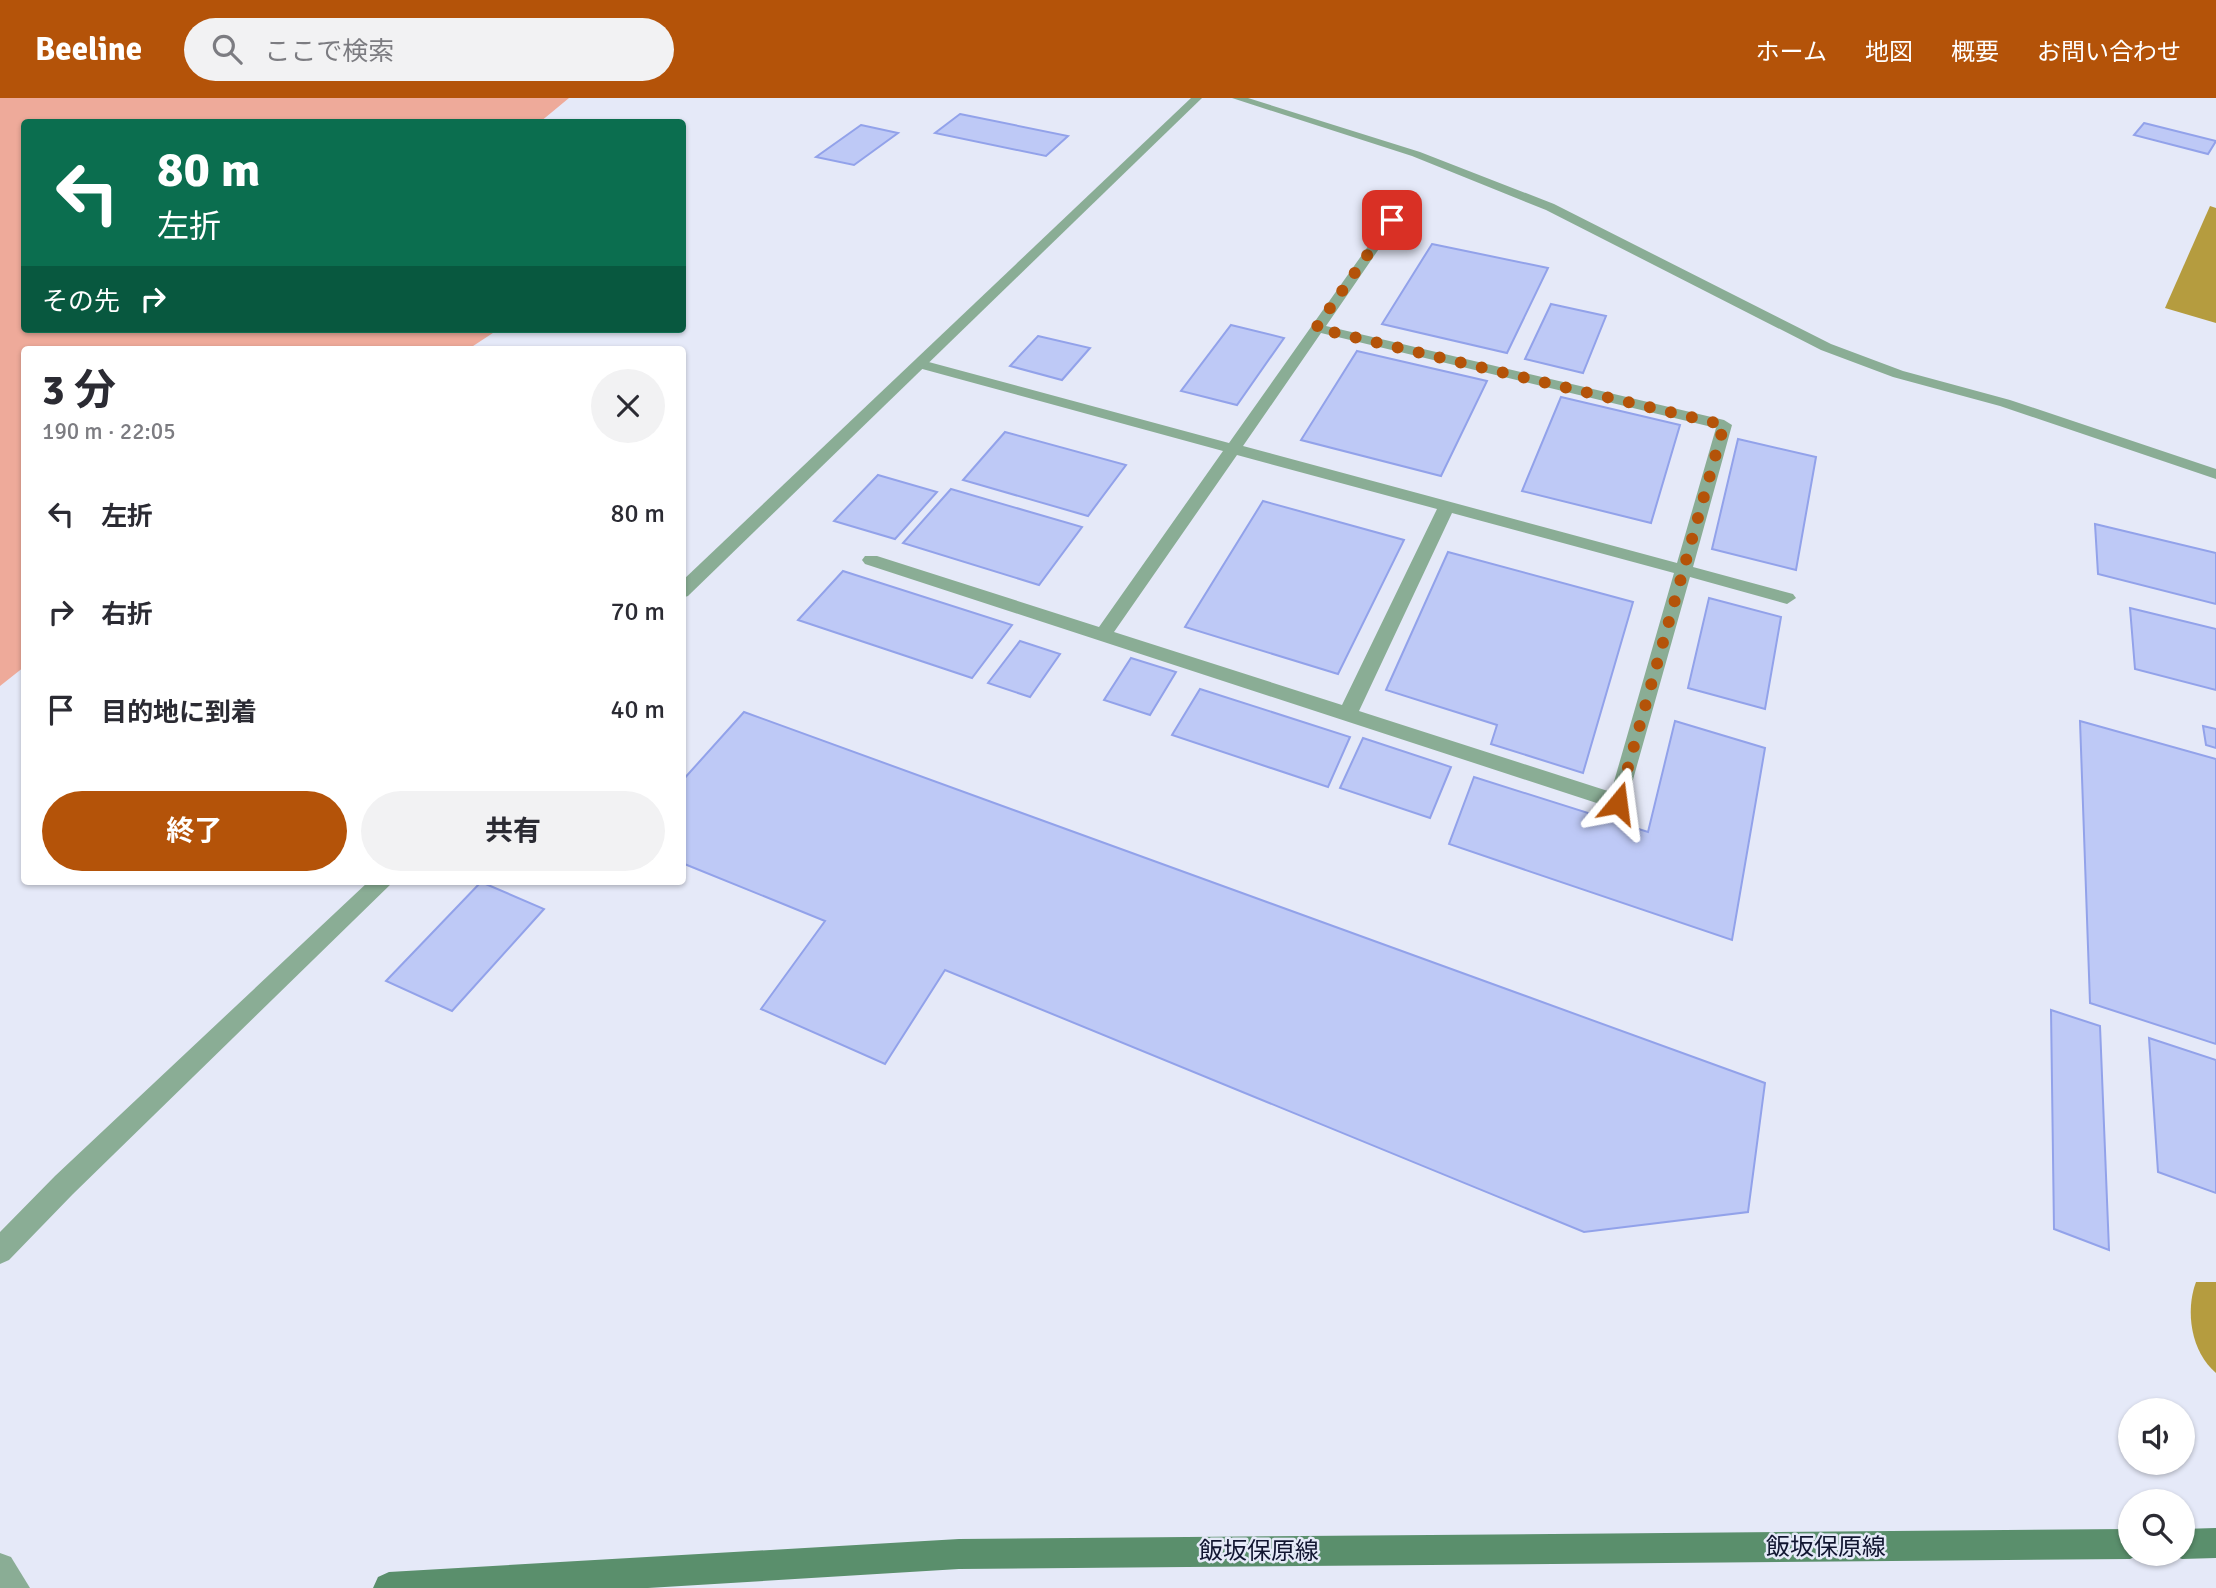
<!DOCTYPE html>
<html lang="ja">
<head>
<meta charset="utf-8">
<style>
  body { margin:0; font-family:Signika,"Noto Sans JP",sans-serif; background:#f2f2f3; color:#2b2b33; height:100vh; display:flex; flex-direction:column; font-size:26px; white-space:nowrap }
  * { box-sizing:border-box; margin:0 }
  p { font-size:23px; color:#7c7c81 }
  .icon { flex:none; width:38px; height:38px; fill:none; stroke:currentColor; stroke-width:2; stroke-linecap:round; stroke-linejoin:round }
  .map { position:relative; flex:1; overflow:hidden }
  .details { position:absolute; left:21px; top:248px; width:665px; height:539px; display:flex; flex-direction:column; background:#fff; border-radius:7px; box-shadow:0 2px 5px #0004 }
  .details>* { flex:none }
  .guide { position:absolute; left:21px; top:21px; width:665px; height:214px; border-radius:7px; box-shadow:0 2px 5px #0004; background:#0b6e4f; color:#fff; overflow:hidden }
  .controls { position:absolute; left:2118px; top:1300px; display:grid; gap:14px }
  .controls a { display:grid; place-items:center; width:77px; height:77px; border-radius:50%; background:#fff; box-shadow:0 2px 5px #0004; font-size:35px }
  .pin { position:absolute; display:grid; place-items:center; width:60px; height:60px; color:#fff; margin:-30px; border-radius:14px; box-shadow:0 4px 10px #0006 }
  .me { position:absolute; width:77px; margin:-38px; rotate:16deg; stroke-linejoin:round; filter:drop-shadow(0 0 5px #0008) }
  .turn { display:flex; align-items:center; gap:24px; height:147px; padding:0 21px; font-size:32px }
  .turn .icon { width:91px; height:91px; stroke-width:2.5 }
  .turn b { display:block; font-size:49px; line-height:60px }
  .then { display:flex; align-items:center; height:66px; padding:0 21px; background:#0003; gap:14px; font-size:26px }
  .round { display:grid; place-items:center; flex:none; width:74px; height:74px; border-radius:37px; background:#f2f2f3 }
  .summary { display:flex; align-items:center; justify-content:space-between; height:119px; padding:0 21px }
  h1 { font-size:42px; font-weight:700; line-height:52px }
  .primary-button { display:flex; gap:14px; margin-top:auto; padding:14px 21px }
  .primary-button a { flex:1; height:80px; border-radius:42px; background:#b45309; color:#fff; font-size:28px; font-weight:700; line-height:80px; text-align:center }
  .primary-button a+a { background:#f2f2f3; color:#2b2b33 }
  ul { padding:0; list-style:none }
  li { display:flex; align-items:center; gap:21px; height:98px; padding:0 21px }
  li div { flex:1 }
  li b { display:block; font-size:26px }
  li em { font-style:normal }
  header { display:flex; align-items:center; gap:42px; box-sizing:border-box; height:98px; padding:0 35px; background:#b45309; color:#fff }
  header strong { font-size:33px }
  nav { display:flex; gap:38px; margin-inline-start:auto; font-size:24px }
  .search { width:490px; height:63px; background:#f2f2f3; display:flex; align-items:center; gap:18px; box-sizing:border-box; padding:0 24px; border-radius:38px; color:#7c7c81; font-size:26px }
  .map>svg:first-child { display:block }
  .green { fill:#eeaa9a }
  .water { fill:#b59c3f }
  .building { fill:#bec9f6; stroke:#92a2ea; stroke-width:2 }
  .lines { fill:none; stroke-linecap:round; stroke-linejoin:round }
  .lane { fill:#8aad95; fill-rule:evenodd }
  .street { fill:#8aad95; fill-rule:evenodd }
  .secondary { fill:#5a8f6c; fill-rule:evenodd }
  .route { stroke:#b45309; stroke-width:12; stroke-dasharray:0 21.6 }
  .labels { text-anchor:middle; stroke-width:5; stroke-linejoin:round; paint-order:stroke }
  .near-street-label { font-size:24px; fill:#111530; stroke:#e5e9f8 }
</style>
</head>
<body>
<header>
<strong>Beeline</strong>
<div class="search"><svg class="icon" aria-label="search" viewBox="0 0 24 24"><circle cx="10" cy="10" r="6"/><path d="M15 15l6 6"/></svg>ここで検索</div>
<nav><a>ホーム</a><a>地図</a><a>概要</a><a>お問い合わせ</a></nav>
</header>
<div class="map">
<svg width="2216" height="1490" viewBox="0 0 2216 1490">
  <rect width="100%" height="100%" fill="#e5e9f8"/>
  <path class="green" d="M 0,0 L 569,0 L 540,24 L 24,24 L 24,231 L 499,231 L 467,252 L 24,252 L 24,569 L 0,588 Z"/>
  <g class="water">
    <path d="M 2210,108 L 2216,110 L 2216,225 L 2165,210 Z"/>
    <path d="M 2196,1184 L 2216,1184 L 2216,1275 C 2191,1254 2185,1213 2196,1184 Z"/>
  </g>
  <g class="building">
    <path d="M 960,16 L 1068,38 L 1046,58 L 935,35 Z"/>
    <path d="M 2144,25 L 2216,43 L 2208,56 L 2134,37 Z"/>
    <path d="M 861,27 L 898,35 L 854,67 L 816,59 Z"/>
    <path d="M 1432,146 L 1548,170 L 1507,255 L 1382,226 Z"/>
    <path d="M 1551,206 L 1606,218 L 1583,275 L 1525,261 Z"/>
    <path d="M 1231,227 L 1284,240 L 1237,307 L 1181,293 Z"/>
    <path d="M 1038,238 L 1090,250 L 1062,282 L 1010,268 Z"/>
    <path d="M 1357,253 L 1487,283 L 1441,378 L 1301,342 Z"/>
    <path d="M 1561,299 L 1680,327 L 1651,425 L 1522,393 Z"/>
    <path d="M 1005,334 L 1126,367 L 1088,418 L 963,382 Z"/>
    <path d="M 1738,341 L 1816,359 L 1796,472 L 1712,451 Z"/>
    <path d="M 878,377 L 937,394 L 895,441 L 834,423 Z"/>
    <path d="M 951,391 L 1082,429 L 1039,487 L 903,445 Z"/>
    <path d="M 1263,403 L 1404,442 L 1338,576 L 1185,529 Z"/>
    <path d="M 2095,426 L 2216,455 L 2216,506 L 2098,476 Z"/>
    <path d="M 1448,454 L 1633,504 L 1583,675 L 1491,646 L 1497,627 L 1386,592 Z"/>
    <path d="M 843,473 L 1012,527 L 972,580 L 798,522 Z"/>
    <path d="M 1709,500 L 1781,519 L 1765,611 L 1688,590 Z"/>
    <path d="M 2130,510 L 2216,531 L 2216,592 L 2135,571 Z"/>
    <path d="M 1020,543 L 1060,556 L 1030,599 L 988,585 Z"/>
    <path d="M 1131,560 L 1176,574 L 1150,617 L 1104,602 Z"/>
    <path d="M 1200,591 L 1350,639 L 1328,689 L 1172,637 Z"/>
    <path d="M 744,614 L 1765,985 L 1748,1114 L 1584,1134 L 945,872 L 885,966 L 761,911 L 825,823 L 682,765 L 682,683 Z"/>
    <path d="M 1675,623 L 1765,650 L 1732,842 L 1449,746 L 1474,679 L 1648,734 Z"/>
    <path d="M 2080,623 L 2216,661 L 2216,946 L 2090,905 Z"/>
    <path d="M 2203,628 L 2216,631 L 2216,650 L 2206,647 Z"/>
    <path d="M 1363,640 L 1451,669 L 1430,720 L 1340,690 Z"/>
    <path d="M 481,784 L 544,811 L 452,913 L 386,883 Z"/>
    <path d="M 2051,912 L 2100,928 L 2109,1152 L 2054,1131 Z"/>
    <path d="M 2149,940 L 2216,962 L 2216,1095 L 2158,1074 Z"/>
  </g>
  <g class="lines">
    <path class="lane" d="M 1392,119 L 1398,123 L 1326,228 L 1724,322 L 1732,327 L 1693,469 L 1793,496 L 1796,500 L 1787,506 L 1690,479 L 1625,710 L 1618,712 L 865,466 L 862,462 L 865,458 L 877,458 L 1099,529 L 1223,353 L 915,269 L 915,263 L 925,263 L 1229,345 L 1388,120 ZM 1321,235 L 1716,330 L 1677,465 L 1243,348 ZM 1237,357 L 1437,411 L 1342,607 L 1114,534 ZM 1452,415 L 1674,475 L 1611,694 L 1359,613 Z"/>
    <g class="street">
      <path d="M 1191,0 L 1202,0 L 688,498 L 682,500 L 682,483 Z"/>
      <path d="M 1232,0 L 1248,0 L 1420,54 L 1554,106 L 1831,246 L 1903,273 L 2010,302 L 2216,371 L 2216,381 L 2000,308 L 1893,279 L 1821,252 L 1546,112 L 1412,58 Z"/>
      <path d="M 368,784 L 393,784 L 73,1096 L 9,1162 L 0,1166 L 0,1134 L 55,1078 Z"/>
      <path d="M 0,1455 L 11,1459 L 30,1490 L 0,1490 Z"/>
    </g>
    <g class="secondary">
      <path d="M 2216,1430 L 2216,1460 L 2182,1461 L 2171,1457 L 2182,1456 L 2182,1431 Z"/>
      <path d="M 2130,1431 L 2130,1456 L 2141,1456 L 2130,1461 L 959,1471 L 648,1490 L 373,1490 L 378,1479 L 389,1474 L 959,1441 Z"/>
    </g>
  </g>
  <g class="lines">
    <path class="route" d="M 1392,122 L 1316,230 L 1724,327 L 1618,705"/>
  </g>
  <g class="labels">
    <g class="near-street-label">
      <text x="1826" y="1457">飯坂保原線</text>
      <text x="1259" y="1461">飯坂保原線</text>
    </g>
  </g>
</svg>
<div class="controls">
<a><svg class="icon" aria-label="sound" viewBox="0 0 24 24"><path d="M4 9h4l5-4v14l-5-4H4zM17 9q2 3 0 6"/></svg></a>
<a><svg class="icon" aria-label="search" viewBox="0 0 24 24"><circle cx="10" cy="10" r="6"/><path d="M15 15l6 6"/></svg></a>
</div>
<div class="pin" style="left:1392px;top:122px;background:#d93025"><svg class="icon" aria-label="arrive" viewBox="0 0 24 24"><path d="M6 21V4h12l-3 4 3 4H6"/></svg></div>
<svg class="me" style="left:1618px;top:705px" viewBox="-20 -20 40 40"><path d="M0-17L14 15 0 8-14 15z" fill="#b45309" stroke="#fff" stroke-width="4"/></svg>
<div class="guide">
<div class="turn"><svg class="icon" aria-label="left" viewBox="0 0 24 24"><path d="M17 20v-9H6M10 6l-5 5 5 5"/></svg><div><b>80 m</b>左折</div></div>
<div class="then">その先<svg class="icon" aria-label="right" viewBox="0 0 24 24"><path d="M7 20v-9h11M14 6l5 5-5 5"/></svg></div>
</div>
<section class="details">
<div class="summary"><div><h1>3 分</h1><p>190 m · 22:05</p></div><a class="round"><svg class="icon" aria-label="close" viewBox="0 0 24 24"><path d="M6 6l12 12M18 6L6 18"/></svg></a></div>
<ul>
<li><svg class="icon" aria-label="left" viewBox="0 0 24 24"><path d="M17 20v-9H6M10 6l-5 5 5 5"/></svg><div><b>左折</b></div><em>80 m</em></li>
<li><svg class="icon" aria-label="right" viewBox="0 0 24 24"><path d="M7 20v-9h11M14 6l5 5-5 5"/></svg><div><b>右折</b></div><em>70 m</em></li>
<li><svg class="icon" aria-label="arrive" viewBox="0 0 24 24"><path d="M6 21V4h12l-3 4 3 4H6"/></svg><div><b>目的地に到着</b></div><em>40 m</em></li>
</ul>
<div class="primary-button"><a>終了</a><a>共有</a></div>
</section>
</div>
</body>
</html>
